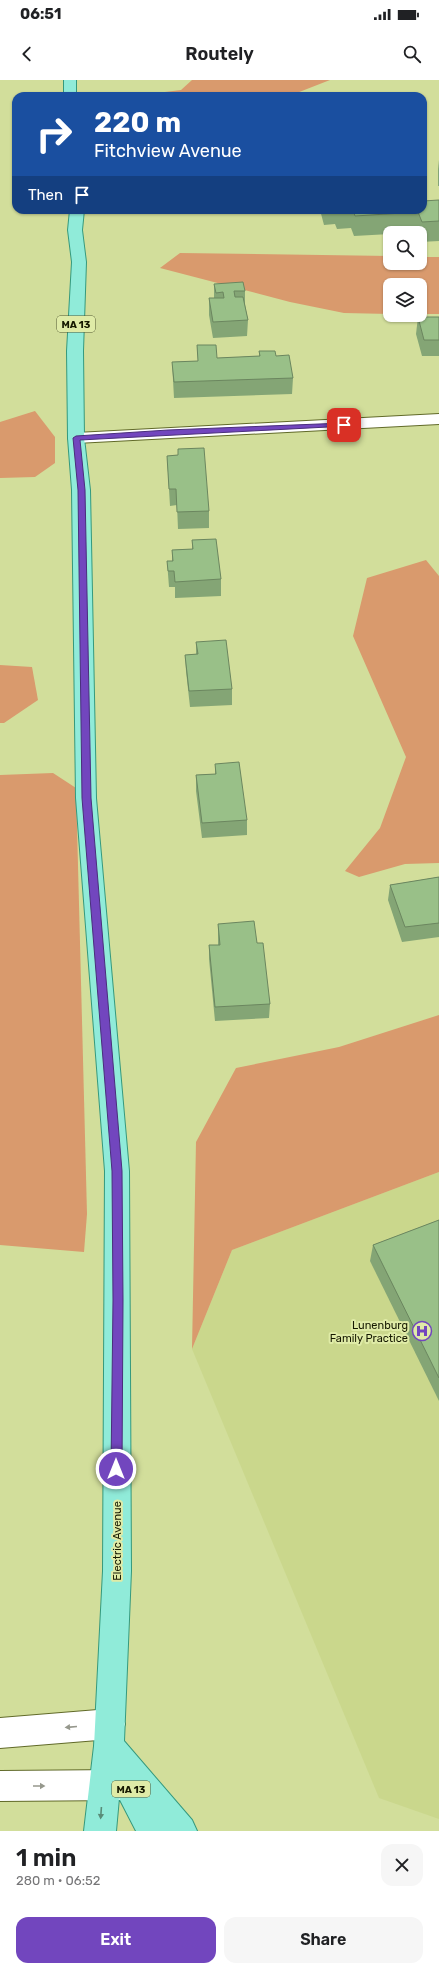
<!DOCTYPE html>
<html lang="en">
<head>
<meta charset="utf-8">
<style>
  body { margin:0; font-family:Rubik,sans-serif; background:#f6f6f6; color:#202124; height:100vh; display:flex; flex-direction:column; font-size:15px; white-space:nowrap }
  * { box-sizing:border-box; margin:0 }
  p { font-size:13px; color:#757577 }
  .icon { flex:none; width:22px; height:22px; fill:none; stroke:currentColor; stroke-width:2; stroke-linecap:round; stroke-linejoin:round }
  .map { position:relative; height:1751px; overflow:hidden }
  .panel { display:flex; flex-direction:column; background:#fff; flex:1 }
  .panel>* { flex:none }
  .top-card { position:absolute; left:12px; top:12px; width:415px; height:122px; border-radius:12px; box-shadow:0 1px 3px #0004; background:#1a4fa0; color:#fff; overflow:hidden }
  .tools { position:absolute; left:383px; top:146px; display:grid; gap:8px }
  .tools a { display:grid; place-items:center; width:44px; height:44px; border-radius:8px; background:#fff; box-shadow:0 1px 3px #0004; font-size:20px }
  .pin { position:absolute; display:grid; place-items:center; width:34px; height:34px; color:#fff; margin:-17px; border-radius:8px; box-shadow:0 2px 6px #0006 }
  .me { position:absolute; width:44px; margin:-22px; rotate:0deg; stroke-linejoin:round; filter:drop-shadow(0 0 3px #0008) }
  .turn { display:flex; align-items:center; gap:14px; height:84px; padding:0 16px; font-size:18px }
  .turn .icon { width:52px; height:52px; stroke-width:2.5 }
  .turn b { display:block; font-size:28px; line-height:34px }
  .then { display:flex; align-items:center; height:38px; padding:0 16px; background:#0003; gap:8px; font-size:15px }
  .round { display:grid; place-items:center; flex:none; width:42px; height:42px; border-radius:12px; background:#f6f6f6 }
  .overview { display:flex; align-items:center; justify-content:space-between; height:68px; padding:0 16px }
  h1 { font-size:24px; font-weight:600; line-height:30px }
  .primary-button { display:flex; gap:8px; margin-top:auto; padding:8px 16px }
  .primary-button a { flex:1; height:46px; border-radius:12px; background:#7246be; color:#fff; font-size:16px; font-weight:600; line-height:46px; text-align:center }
  .primary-button a+a { background:#f6f6f6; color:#202124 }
  .status { display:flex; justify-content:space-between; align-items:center; height:28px; padding:0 20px; background:#fff; direction:ltr }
  .status svg { height:11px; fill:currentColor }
  header { display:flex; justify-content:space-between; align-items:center; height:52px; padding:0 16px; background:#fff; font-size:18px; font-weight:600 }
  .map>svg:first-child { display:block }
  .built { fill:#cad78c }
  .green { fill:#d99a6d }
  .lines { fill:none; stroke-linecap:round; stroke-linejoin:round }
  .service-casing { stroke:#616a29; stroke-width:2 }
  .minor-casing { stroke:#616a29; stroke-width:2 }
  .primary-casing { stroke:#35997d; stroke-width:2 }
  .service { fill:#fff; fill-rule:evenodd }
  .minor { fill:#fff; fill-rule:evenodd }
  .primary { fill:#90ebd9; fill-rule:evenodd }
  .wall { fill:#84a575 }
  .building { fill:#99c088; stroke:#6b865f }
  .oneway { fill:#96988d }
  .oneway2 { fill:#598c78 }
  .route { fill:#7246be; stroke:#4a2e7c }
  .labels { text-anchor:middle; stroke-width:4; stroke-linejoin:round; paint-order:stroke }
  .shield { fill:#dfeba7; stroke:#525833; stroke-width:1 }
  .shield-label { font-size:10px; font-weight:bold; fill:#161901 }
  .poi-label { font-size:11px; fill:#161901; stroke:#dfeba7; text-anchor:end }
  .street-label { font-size:11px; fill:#161901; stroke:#dfeba7 }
</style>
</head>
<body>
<div class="status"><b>06:51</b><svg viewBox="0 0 49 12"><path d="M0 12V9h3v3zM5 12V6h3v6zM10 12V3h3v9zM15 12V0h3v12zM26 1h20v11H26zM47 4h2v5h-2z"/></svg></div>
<header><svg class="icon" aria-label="back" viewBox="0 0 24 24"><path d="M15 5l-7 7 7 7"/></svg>Routely<svg class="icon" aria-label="search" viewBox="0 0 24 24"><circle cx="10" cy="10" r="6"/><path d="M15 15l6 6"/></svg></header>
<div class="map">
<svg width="439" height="1751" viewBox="0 0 439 1751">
  <rect width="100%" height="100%" fill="#d2de9b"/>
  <path class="built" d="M 439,1092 L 439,1739 L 379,1718 L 192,1269 L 232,1170 Z"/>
  <g class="green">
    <path d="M 192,0 L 330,0 L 289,16 L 133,16 L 181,10 Z"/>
    <path d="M 180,173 L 390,176 L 390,183 L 420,183 L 420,177 L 439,177 L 439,234 L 420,234 L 420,205 L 390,205 L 390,234 L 344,233 L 290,222 L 160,188 Z"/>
    <path d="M 35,331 L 55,357 L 55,383 L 35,397 L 0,398 L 0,342 Z"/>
    <path d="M 426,480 L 439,496 L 439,783 L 405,784 L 359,797 L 345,791 L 380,748 L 406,677 L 353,556 L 367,498 Z"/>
    <path d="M 0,585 L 32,587 L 38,620 L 4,643 L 0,643 Z"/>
    <path d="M 53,693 L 76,708 L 87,1134 L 84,1172 L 0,1165 L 0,695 Z"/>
    <path d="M 439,935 L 439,1092 L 232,1170 L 192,1269 L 196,1062 L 236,988 L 339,967 Z"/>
  </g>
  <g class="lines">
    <defs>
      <g id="service">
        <path d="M 110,1629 L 121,1633 L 125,1644 L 121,1655 L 110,1659 L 0,1668 L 0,1638 Z"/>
        <path d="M 119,1690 L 130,1694 L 134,1705 L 130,1716 L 119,1720 L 0,1721 L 0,1691 Z"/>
      </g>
      <path id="minor" d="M 439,334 L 439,344 L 76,363 L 70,362 L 68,358 L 70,354 L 76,353 Z"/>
      <g id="primary">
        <rect x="64" y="0" width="12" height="16"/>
        <path d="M 70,130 L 84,130 L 82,150 L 86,182 L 83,271 L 84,358 L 90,410 L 96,718 L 129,1091 L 131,1491 L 124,1661 L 192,1740 L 197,1751 L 136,1751 L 119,1718 L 116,1751 L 84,1751 L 94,1666 L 103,1491 L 105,1091 L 76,718 L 72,410 L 68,358 L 67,271 L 72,182 L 68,150 Z"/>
      </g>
    </defs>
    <use href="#service" class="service-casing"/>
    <use href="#minor" class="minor-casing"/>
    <use href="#primary" class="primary-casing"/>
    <use href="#service" class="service"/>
    <use href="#minor" class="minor"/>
    <use href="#primary" class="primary"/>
  </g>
  <g class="wall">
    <path d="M 439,80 L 439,106 L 438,106 L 438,89 Z"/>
    <path d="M 439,120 L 439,161 L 420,162 L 420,153 L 416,153 L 416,152 L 390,153 L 390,154 L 354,156 L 351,148 L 337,149 L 335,144 L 324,145 L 320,130 L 423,130 Z"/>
    <path d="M 214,204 L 245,211 L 245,225 L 248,240 L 247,256 L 213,258 L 209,235 L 209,218 L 214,218 Z"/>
    <path d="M 418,237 L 439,237 L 439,276 L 422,276 L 416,254 Z"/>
    <path d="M 197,265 L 217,278 L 259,276 L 259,271 L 276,276 L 293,298 L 292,314 L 174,318 L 172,282 L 198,281 Z"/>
    <path d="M 178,369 L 209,431 L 209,448 L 178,449 L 177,425 L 170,426 L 167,376 L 178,375 Z"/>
    <path d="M 192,460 L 221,499 L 221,516 L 175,518 L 175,507 L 169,507 L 167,481 L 172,481 L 172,470 L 192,469 Z"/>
    <path d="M 196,562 L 232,609 L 232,625 L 190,627 L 186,591 L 185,575 L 196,574 Z"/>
    <path d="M 215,684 L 247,740 L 247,755 L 202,758 L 196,711 L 196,695 L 215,694 Z"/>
    <path d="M 439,797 L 439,857 L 402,862 L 388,820 L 390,805 Z"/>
    <path d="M 218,844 L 257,863 L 270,924 L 269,938 L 215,941 L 209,879 L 209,865 L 218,865 Z"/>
    <path d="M 439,1140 L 439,1321 L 370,1181 L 373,1165 Z"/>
  </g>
  <g class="building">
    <path d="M 439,120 L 439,141 L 422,142 L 418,132 L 355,136 L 353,130 L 423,130 L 423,121 Z"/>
    <path d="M 243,202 L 245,211 L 234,211 L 235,217 L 243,217 L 248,240 L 213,242 L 209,218 L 224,218 L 223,212 L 216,213 L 214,204 Z"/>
    <path d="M 418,237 L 439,237 L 439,260 L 424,260 Z"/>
    <path d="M 197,265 L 216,265 L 217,278 L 260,276 L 259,271 L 275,271 L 276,276 L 289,275 L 293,298 L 174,302 L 172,282 L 198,281 Z"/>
    <path d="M 204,368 L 209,431 L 177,432 L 176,409 L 169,409 L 167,376 L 178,375 L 178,369 Z"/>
    <path d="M 216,459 L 221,499 L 175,502 L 174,491 L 168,491 L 167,481 L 173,481 L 172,470 L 193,469 L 192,460 Z"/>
    <path d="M 226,560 L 232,609 L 189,611 L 185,575 L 198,574 L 196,562 Z"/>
    <path d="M 239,682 L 247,740 L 202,743 L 196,695 L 216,694 L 215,684 Z"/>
    <path d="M 439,797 L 439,843 L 405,847 L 390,805 Z"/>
    <path d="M 254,841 L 257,863 L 263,863 L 270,924 L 215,927 L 209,865 L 220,865 L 218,844 Z"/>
    <path d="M 439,1140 L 439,1298 L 373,1165 Z"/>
  </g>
  <defs><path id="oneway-solid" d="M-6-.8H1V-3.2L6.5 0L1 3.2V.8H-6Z"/></defs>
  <g class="oneway">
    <use href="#oneway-solid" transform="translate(71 1647) rotate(175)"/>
    <use href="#oneway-solid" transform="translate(39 1706)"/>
  </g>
  <use class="oneway2" href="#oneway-solid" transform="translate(101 1733) rotate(94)"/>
  <path class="route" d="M 344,343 L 347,343 L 347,346 L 80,360 L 85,410 L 91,718 L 122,1091 L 123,1220 L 122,1389 L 121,1393 L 116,1395 L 112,1393 L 111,1389 L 113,1220 L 112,1091 L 82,718 L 78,410 L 73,358 L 76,356 L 168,350 Z"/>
  <defs>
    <symbol id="hospital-ring" viewBox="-11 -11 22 22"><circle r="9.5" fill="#dfeba7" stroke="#7246be" stroke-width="1.5"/><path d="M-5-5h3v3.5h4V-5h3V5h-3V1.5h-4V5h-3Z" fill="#7246be"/></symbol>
  </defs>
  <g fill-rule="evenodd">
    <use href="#hospital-ring" x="411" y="1240" width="22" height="22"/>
  </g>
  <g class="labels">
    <g class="shield">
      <rect x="57" y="236" width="38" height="16" rx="3"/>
      <rect x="112" y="1701" width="38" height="16" rx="3"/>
    </g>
    <g class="shield-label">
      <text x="76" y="248">MA 13</text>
      <text x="131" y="1713">MA 13</text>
    </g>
    <g class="poi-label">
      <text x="408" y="1249">Lunenburg<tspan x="408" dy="13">Family Practice</tspan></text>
    </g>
    <g class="street-label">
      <text transform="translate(117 1461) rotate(-90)" y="4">Electric Avenue</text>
    </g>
  </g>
</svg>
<div class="tools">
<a><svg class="icon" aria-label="search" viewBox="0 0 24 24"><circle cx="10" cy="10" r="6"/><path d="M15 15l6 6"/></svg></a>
<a><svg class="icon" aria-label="layers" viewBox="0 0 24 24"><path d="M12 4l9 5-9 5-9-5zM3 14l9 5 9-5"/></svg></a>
</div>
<div class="pin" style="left:344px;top:345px;background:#d93025"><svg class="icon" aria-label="arrive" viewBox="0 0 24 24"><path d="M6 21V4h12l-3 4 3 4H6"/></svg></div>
<svg class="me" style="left:116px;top:1389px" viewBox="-20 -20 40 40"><circle r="17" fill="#7246be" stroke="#fff" stroke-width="3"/><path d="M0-11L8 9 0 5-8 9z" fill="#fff"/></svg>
<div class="top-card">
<div class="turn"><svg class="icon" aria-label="right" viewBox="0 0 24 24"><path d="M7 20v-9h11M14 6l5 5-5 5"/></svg><div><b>220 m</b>Fitchview Avenue</div></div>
<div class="then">Then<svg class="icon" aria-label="arrive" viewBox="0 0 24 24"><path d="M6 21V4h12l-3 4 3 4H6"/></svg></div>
</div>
</div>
<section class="panel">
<div class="overview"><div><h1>1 min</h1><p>280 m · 06:52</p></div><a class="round"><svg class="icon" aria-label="close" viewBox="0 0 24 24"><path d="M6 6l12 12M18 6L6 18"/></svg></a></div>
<div class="primary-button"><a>Exit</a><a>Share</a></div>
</section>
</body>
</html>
